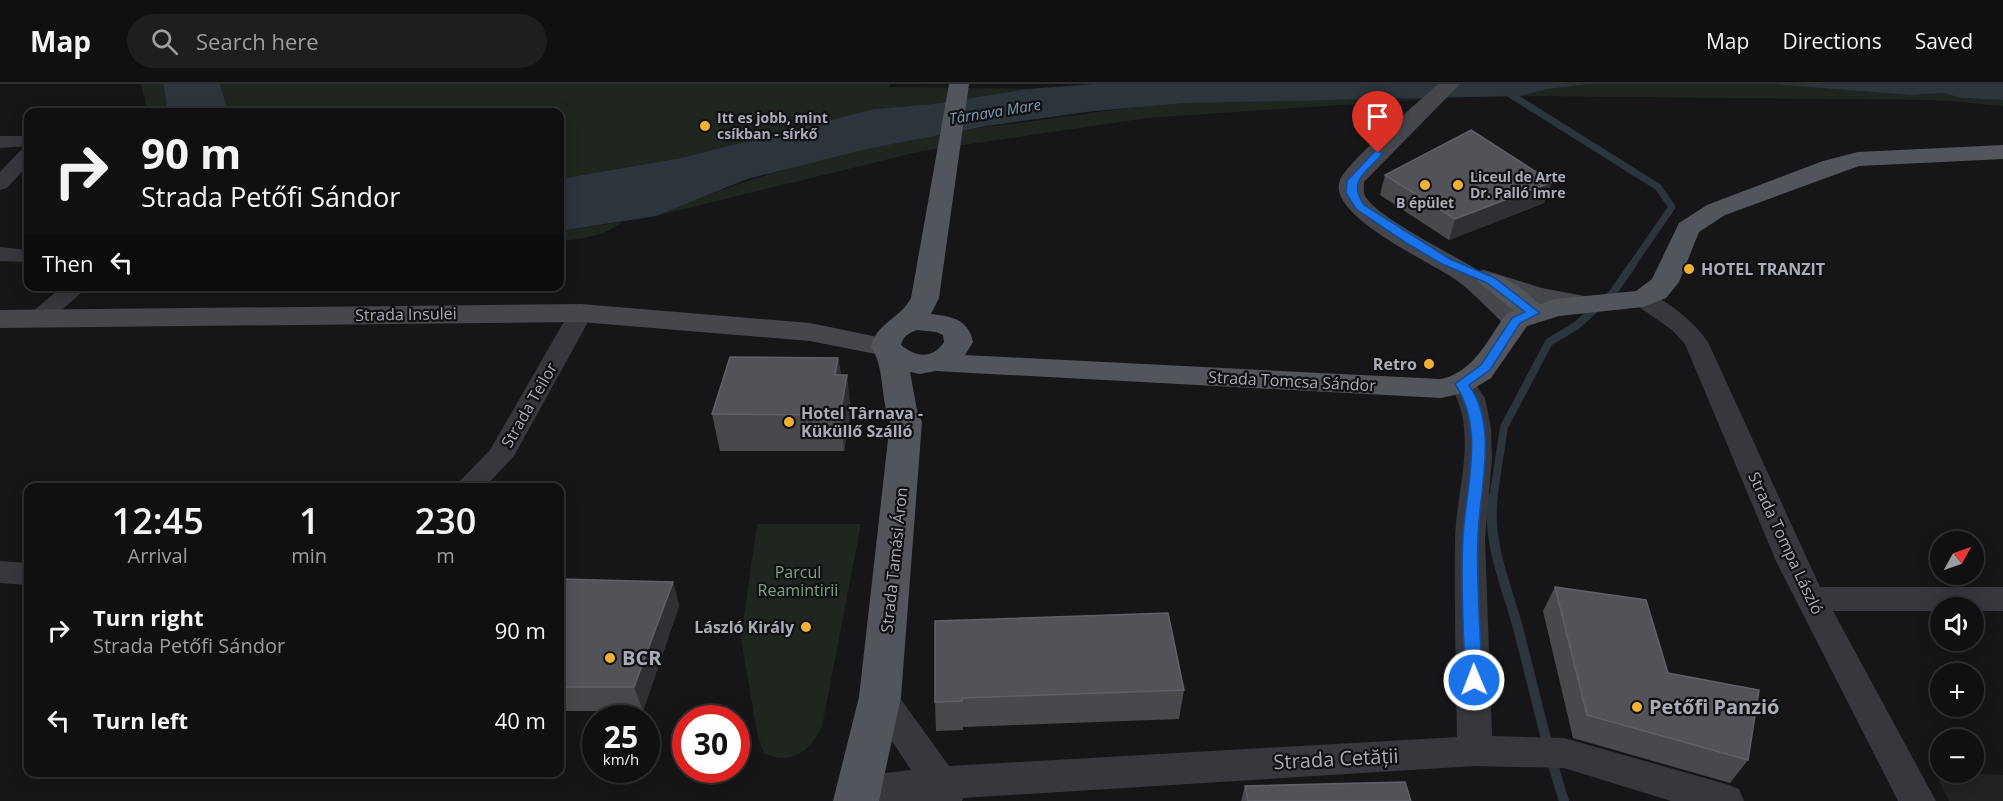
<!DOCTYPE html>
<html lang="en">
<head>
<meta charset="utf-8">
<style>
  body { margin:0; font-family:"Open Sans",sans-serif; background:#1e1e20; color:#f1f3f6; height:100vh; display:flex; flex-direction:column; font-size:22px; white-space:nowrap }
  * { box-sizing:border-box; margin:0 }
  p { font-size:20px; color:#9c9d9f }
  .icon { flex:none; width:33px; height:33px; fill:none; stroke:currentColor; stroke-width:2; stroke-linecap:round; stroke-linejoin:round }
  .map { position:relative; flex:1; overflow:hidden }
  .side { position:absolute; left:24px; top:399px; width:540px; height:294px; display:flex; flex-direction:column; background:#101012; border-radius:12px; box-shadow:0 3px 15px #0003,0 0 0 2px #303032 }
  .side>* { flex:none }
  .top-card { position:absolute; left:24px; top:24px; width:540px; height:183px; border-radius:12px; box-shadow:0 3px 15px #0003,0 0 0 2px #303032; background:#101012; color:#f1f3f6; overflow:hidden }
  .needle { width:39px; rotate:50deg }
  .buttons { position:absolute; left:1930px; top:447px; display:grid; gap:12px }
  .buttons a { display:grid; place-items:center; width:54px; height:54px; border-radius:50%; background:#101012; box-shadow:0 3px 15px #0003,0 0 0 2px #303032; font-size:30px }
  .speed { position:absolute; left:582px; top:621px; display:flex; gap:12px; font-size:30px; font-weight:700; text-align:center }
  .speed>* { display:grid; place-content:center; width:78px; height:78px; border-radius:50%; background:#101012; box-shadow:0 3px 15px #0003,0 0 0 2px #303032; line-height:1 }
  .speed small { font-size:15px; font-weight:400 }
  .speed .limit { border:9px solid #d22; background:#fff; color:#111 }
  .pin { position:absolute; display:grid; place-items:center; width:51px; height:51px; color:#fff; margin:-62px -26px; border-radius:50% 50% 50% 0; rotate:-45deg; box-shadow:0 0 6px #0007 }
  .pin .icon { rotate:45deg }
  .me { position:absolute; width:66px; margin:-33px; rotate:359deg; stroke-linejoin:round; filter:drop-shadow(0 0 4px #0008) }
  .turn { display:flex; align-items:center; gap:21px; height:126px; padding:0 18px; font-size:27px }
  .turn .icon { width:78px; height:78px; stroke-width:2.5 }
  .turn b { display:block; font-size:42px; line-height:51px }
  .then { display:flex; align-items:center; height:57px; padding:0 18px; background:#0003; gap:12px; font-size:22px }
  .eta { display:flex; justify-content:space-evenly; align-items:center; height:102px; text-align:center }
  .eta b { font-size:36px; font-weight:600; line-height:42px }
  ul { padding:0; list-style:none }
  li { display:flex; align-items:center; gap:18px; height:90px; padding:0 18px }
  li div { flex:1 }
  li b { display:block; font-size:22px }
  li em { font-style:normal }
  header { display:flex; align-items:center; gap:36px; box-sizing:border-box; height:84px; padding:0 30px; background:#101012; border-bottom:2px solid #303032 }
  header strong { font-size:28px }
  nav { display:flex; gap:33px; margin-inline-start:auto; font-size:21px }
  .search { width:420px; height:54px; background:#1e1e20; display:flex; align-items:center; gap:15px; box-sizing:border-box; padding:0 21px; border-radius:33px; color:#9c9d9f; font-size:22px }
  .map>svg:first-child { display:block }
  .built { fill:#222225 }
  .green { fill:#1e261f }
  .water { fill:#2c353c }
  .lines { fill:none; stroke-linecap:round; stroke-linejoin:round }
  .stream-far2 { stroke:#2c353c; stroke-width:7 }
  .stream-far1 { stroke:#2c353c; stroke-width:8 }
  .stream { stroke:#2c353c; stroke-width:10 }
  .street { fill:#37383d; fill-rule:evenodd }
  .secondary { fill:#45474d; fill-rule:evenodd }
  .primary { fill:#53555c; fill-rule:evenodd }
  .wall { fill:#47494d }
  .shaded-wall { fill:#2f3033 }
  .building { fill:#525359; stroke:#5f6168; stroke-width:1.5 }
  .route { fill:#1a73e8; stroke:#114b97; stroke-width:1.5 }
  .poi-dot { fill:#f2b134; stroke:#111113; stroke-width:2 }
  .labels { text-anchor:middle; stroke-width:4.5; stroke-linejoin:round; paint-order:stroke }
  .far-poi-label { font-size:14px; font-weight:bold; fill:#a8adb8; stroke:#111113; text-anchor:start }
  .far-water-label { font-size:15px; font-style:italic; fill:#7f9bb3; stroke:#111113 }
  .poi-label { font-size:16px; font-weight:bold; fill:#a8adb8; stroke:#111113; text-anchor:start }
  .street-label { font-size:16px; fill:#a8adb8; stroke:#111113 }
  .park-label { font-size:16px; fill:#7fa381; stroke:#111113 }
  .near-poi-label { font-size:20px; font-weight:bold; fill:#a8adb8; stroke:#111113; text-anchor:start }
  .near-street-label { font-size:20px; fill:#a8adb8; stroke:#111113 }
</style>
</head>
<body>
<header>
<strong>Map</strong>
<div class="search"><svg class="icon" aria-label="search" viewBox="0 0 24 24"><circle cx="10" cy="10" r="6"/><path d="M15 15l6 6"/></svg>Search here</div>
<nav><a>Map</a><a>Directions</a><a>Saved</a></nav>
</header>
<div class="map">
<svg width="2003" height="717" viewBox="0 0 2003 717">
  <rect width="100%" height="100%" fill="#161618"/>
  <path class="built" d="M 1933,685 L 1941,686 L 1941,688 L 2003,691 L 2003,717 L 1949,717 Z"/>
  <g class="green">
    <path d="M 141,0 L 163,0 L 168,28 L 148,28 Z"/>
    <path d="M 220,0 L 890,0 L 889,3 L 1027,5 L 933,20 L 874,25 L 681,74 L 560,95 L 560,28 L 228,28 Z"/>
    <path d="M 1589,0 L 1773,0 L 1942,9 L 1962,14 L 2003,16 L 2003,22 L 1935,16 L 1520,12 L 1548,5 Z"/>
    <path d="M 1458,13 L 1147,34 L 922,67 L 656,132 C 771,82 895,53 1019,39 C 1075,32 1130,22 1186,19 C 1276,15 1367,16 1458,13 Z"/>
    <path d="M 622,138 C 605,152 581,155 560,157 L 560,147 Z"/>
    <path d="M 757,440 L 861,440 L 822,643 C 811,666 790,683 764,669 L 758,654 L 741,554 Z"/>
  </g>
  <g class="water">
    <path d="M 163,0 L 220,0 L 228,28 L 168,28 Z"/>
    <path d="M 1094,0 L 1589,0 L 1548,5 L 1520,12 L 1186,19 L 1094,27 L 986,42 L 866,65 L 747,95 L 656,132 L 560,147 L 560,95 L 681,74 L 874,25 L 933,20 L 1027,5 Z"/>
    <path d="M 1773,0 L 2003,0 L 2003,16 L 1962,14 L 1942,9 L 1911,11 Z"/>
  </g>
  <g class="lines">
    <path class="stream-far2" d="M 1494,0 L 1658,103 L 1672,123 L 1632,181"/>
    <path class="stream-far1" d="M 1493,415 L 1504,343 L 1549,258 L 1576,242 L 1612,210 L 1633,180"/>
    <path class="stream" d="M 1493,413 C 1486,458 1508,505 1519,548 C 1534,605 1546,661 1564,717"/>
    <g class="street">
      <path d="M 0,52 L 28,52 L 28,62 L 0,64 Z"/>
      <path d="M 28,64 L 28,81 L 7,104 L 0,106 L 0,88 L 21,66 Z"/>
      <path d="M 0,163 L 28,166 L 28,178 L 0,177 Z"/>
      <path d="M 63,202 L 89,202 L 48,238 L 32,238 L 28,233 L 32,228 Z"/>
      <path d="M 1643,208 C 1666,214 1694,238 1708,258 L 1820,503 L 2003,503 L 2003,527 L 1974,527 L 1974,524 L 1941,524 L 1941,527 L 1833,527 L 1936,717 L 1898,717 L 1776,477 L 1685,260 L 1672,246 L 1635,220 L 1632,215 L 1635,210 Z"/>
      <path d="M 581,222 L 589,224 L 593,229 L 514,372 L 484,404 L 453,404 L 490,366 L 569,229 L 573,224 Z"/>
      <path d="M 1462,292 L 1471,294 L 1485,314 L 1491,344 L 1492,375 L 1485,454 L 1492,652 L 1564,654 L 1726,700 L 1739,705 L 1744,717 L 1671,717 L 1564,684 L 1475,682 L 963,714 L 962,717 L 844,717 L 840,708 L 845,696 L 858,692 L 911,686 L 863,613 L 868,603 L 880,599 L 892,603 L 949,682 L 1457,653 C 1456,587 1454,521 1455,456 C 1456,405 1480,346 1449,300 L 1453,294 Z"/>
      <path d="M 0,477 L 28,479 L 28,501 L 0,499 Z"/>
    </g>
    <g class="secondary">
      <path d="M 1438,0 L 1460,0 L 1364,98 C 1364,103 1363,107 1365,112 C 1376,133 1456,172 1479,187 L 1484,186 L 1542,204 L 1595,214 L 1599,220 L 1595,226 C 1570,232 1528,217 1504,209 L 1530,236 L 1526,242 L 1516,245 L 1506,242 C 1491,228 1476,211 1459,198 C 1436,180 1325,132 1340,96 C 1348,77 1419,18 1438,0 Z"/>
      <path d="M 581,220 L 810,239 L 897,257 L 901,263 L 897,269 L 886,272 L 810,257 L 581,238 L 0,244 L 0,226 Z"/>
    </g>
    <path class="primary" d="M 949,0 L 969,0 L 939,214 L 931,230 C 952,232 969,236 973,258 L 965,271 L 1441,295 C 1474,288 1488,255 1506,230 L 1514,227 L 1477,197 L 1481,191 C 1504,186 1523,207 1540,220 L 1556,215 L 1636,207 L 1652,195 L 1679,139 L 1707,121 L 1823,77 L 1858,68 L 2003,61 L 2003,75 L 1859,82 L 1725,131 L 1699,148 L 1679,198 L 1666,214 L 1643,223 L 1559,232 L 1527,242 L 1491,294 L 1468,308 L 1441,314 L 936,287 L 920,290 L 910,288 L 917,326 L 922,338 L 901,613 L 879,717 L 833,717 L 859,613 L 890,338 C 880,314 885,283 871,263 C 876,239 901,234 911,214 ZM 917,246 L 936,248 L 943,251 L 944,258 C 932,276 916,273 901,261 C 903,252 909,249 917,246 Z"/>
  </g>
  <g class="wall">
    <path d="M 1385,91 L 1552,98 L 1544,119 L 1449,156 L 1380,111 Z"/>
    <path d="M 838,274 L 841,291 L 851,327 L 844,367 L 720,367 L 712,330 Z"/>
    <path d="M 560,495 L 673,498 L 679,522 L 643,627 L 560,627 Z"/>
    <path d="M 1555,503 L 1668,589 L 1748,676 L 1730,699 L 1573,654 L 1543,527 Z"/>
    <path d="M 935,537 L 1184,606 L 1179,635 L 963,643 L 963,646 L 936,647 L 935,618 Z"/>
    <path d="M 1245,702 L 1411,717 L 1241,717 Z"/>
  </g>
  <g class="shaded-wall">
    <path d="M 1552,98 L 1544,119 L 1449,156 L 1455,135 Z"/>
    <path d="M 838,274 L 843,309 L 835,291 Z"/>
    <path d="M 847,291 L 851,327 L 844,367 L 840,331 Z"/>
    <path d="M 673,498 L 679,522 L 643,627 L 634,603 Z"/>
  </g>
  <g class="building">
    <path d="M 1471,46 L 1552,98 L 1455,135 L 1385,91 Z"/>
    <path d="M 730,273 L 838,274 L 835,291 L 847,291 L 840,331 L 712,330 Z"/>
    <path d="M 560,495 L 673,498 L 634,603 L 560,603 Z"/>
    <path d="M 1555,503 L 1646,516 L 1668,589 L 1759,606 L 1748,676 L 1587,631 Z"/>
    <path d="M 1168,529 L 1184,606 L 962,614 L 962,617 L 935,618 L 935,537 Z"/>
    <path d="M 1405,698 L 1411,717 L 1248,717 L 1245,702 Z"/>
  </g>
  <path class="route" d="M 1375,67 L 1383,69 C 1367,89 1347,95 1364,121 L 1450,175 L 1495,194 L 1540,229 L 1520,239 L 1490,286 L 1469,301 C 1499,344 1479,405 1478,454 C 1476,501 1481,549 1482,596 L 1480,601 L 1468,601 L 1465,596 C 1464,549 1460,500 1463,453 C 1466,403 1485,344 1455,300 L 1481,281 L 1512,234 L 1525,228 L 1487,199 L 1442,180 L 1408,160 L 1356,125 L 1346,109 L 1347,97 Z"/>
  <g class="poi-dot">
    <circle cx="705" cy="42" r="6"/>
    <circle cx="1425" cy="101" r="6"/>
    <circle cx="1458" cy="101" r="6"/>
    <circle cx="1689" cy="185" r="6"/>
    <circle cx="1429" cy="280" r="6"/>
    <circle cx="789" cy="338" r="6"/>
    <circle cx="806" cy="543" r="6"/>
    <circle cx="610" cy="574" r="6"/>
    <circle cx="1637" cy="623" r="6"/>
  </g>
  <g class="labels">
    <g class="far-poi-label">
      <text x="717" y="39">Itt es jobb, mint<tspan x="717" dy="16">csíkban - sírkő</tspan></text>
      <text x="1470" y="98">Liceul de Arte<tspan x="1470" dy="16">Dr. Palló Imre</tspan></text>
      <text x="1425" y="124" text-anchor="middle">B épület</text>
    </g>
    <g class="far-water-label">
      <text transform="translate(995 28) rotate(-9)" y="5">Târnava Mare</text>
    </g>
    <g class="poi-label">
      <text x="1701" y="191">HOTEL TRANZIT</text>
      <text x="1417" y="286" text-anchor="end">Retro</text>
      <text x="801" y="335">Hotel Târnava -<tspan x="801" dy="18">Küküllő Szálló</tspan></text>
      <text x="794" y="549" text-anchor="end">László Király</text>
    </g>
    <g class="street-label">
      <text transform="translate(406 230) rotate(-1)" y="6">Strada Insulei</text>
      <text transform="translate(1292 297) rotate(3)" y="6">Strada Tomcsa Sándor</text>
      <text transform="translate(529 321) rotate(-60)" y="6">Strada Teilor</text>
      <text transform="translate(1786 459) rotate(65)" y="6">Strada Tompa László</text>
      <text transform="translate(894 476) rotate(-84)" y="6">Strada Tamási Áron</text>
    </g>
    <g class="park-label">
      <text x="798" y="494">Parcul<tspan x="798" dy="18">Reamintirii</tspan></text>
    </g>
    <g class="near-poi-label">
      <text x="622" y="581">BCR</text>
      <text x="1649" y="630">Petőfi Panzió</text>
    </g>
    <g class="near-street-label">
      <text transform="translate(1336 675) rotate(-3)" y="7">Strada Cetății</text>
    </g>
  </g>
</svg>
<div class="buttons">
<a><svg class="needle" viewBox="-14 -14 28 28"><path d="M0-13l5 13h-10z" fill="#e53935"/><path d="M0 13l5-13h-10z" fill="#9c9d9f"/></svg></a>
<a><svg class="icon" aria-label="sound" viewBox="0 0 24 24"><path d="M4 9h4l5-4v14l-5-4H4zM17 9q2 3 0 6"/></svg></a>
<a>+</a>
<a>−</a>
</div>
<div class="speed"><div>25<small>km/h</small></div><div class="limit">30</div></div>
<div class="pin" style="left:1378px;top:69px;background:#d93025"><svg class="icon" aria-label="arrive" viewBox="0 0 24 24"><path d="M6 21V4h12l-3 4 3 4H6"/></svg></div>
<svg class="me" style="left:1474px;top:596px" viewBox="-20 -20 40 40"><circle r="17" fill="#1a73e8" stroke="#fff" stroke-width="3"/><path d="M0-11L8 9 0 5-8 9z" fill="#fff"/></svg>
<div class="top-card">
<div class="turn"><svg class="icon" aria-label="right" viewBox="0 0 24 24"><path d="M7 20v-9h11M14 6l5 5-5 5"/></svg><div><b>90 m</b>Strada Petőfi Sándor</div></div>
<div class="then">Then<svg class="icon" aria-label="left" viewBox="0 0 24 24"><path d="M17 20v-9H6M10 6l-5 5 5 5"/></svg></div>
</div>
<section class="side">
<div class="eta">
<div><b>12:45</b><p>Arrival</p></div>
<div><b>1</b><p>min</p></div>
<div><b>230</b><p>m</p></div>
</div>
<ul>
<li><svg class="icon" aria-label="right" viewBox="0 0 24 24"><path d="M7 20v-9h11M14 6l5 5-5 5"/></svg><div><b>Turn right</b><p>Strada Petőfi Sándor</p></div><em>90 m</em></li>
<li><svg class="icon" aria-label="left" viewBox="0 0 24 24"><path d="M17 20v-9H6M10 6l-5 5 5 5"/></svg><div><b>Turn left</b></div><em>40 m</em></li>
</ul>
</section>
</div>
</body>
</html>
